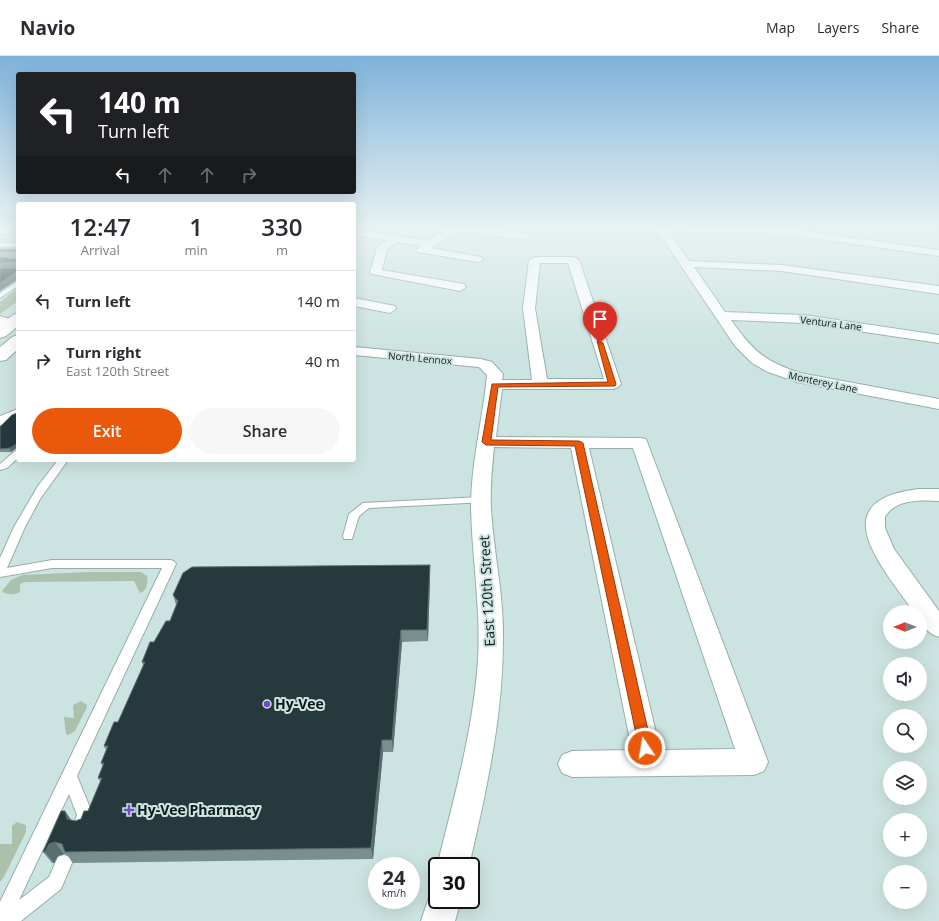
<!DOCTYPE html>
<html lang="en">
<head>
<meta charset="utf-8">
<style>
  body { margin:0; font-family:"Open Sans",sans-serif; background:#f7f7f7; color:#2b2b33; height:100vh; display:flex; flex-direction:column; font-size:15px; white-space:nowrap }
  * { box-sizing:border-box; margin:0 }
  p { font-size:13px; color:#7c7c81 }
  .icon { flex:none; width:22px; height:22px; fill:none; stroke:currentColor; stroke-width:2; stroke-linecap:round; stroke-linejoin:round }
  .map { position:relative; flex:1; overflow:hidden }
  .panel { position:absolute; left:16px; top:146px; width:340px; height:260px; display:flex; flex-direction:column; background:#fff; border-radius:4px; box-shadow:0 4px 16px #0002 }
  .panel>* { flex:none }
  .top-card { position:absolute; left:16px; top:16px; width:340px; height:122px; border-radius:4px; box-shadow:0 4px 16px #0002; background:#202124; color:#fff; overflow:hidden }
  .needle { width:26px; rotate:270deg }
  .buttons { position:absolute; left:883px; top:549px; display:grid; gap:8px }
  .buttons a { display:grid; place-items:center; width:44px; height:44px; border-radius:50%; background:#fff; box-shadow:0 4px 16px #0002; font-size:20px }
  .speed { position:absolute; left:368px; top:801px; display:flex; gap:8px; font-size:20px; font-weight:700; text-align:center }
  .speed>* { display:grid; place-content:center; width:52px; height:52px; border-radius:50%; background:#fff; box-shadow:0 4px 16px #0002; line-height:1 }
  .speed small { font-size:10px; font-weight:400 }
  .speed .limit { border:2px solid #111; border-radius:6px; background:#fff; color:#111 }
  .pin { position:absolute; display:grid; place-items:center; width:34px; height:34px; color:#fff; margin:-41px -17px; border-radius:50% 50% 50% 0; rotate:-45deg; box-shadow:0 0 4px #0007 }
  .pin .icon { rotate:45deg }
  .me { position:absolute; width:44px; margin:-22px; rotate:348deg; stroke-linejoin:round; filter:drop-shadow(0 0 3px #0008) }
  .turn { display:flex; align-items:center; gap:14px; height:84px; padding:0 16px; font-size:18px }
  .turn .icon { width:52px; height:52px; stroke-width:2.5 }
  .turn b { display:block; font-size:28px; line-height:34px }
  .lanes { display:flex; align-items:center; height:38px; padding:0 16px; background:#0003; justify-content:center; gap:20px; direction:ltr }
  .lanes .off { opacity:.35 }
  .eta { display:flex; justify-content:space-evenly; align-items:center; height:68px; text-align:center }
  .eta b { font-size:24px; font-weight:600; line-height:28px }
  .cta { display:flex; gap:8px; margin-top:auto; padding:8px 16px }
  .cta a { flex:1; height:46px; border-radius:24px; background:#ea580c; color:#fff; font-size:16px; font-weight:600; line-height:46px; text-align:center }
  .cta a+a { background:#f7f7f7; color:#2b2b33 }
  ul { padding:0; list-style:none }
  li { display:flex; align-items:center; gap:12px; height:60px; padding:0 16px; border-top:1px solid #e1e1e2 }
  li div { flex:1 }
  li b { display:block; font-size:15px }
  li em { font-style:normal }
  header { display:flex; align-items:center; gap:24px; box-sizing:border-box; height:56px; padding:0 20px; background:#fff; border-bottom:1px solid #e1e1e2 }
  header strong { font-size:19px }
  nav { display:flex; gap:22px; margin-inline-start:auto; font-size:14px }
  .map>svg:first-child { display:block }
  .green { fill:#abc1ab }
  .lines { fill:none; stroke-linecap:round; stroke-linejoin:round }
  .lane-casing { stroke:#96aeab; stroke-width:2 }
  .street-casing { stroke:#96aeab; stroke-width:2 }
  .secondary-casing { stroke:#96aeab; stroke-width:2 }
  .lane { fill:#fff; fill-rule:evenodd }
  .street { fill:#fff; fill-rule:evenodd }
  .secondary { fill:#fff; fill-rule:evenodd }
  .wall { fill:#798f8f; fill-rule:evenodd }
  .shaded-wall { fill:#586d6e }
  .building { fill:#263a3d; stroke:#586d6e }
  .route { fill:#ea580c; stroke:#983908 }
  .poi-dot { fill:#754bc4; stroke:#cce4e1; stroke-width:1.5 }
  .labels { text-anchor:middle; stroke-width:4; stroke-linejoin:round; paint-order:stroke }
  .far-street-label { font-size:10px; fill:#0f1716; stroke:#cce4e1 }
  .near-street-label { font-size:14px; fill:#0f1716; stroke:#cce4e1 }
  .near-poi-label { font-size:14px; font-weight:bold; fill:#0f1716; stroke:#cce4e1; text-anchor:start }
</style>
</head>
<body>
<header>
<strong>Navio</strong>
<nav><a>Map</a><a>Layers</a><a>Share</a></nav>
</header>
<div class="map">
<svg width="939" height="865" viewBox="0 0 939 865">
  <rect width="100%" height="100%" fill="#cce4e1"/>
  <g class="green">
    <path d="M 18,232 L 18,245 L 0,258 L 0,246 Z"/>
    <path d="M 89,516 L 141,516 L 147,520 C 148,527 147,535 140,537 L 134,525 L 26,526 L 20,528 L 20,536 C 15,539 6,539 2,535 L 11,524 L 22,519 Z"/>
    <path d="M 81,645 L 87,649 L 87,651 L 75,675 L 68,679 L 66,678 L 64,661 L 74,662 L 73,649 Z"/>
    <path d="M 17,766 L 26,769 L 26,776 L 4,821 L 0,826 L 0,788 L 12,788 L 12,770 Z"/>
  </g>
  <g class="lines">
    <defs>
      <g id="lane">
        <rect x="0" y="174" width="18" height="4"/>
        <rect x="0" y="187" width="18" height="4"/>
        <path d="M 18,225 L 18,230 L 0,242 L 0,237 Z"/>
        <path d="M 18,353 L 18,359 L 6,364 L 3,368 L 0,369 L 0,360 Z"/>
        <path d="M 18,394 L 18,402 L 7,412 L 0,414 L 0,408 L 15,395 Z"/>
        <path d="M 58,404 L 68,404 L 40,443 L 25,471 L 7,512 L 52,504 L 170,504 L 174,505 L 176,508 L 77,720 L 93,759 L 88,773 L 82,775 L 76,773 L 74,767 L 77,759 L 69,738 L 19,844 L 49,821 L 58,801 L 64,799 L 70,801 L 72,807 L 61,833 L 21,865 L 0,865 L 0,846 L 162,512 L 52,512 L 0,521 L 0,502 L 14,471 L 38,430 Z"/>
        <path d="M 482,441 L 487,444 L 486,446 L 369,452 L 359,460 L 352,483 L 344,483 L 343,480 L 349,458 L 363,447 Z"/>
      </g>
      <g id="street">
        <path d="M 447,171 L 477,171 L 527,178 L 532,181 L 527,184 L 458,175 L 431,192 L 481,201 L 483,203 L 481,205 L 477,206 L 417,196 L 416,194 L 420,190 L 398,186 L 387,193 L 382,214 L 464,228 L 466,231 L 460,235 L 372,218 L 370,216 L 377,192 L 387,184 L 354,179 L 354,173 L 428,185 Z"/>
        <path d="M 655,171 L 789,173 L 939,194 L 939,200 L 789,179 L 742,176 L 668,175 L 689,205 L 782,209 L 939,230 L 939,238 L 782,215 L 694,211 L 725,256 L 804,259 L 939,279 L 939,287 L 804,267 L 731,264 C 753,295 764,305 800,317 L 939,343 L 939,353 L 797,326 L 768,316 L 752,307 L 735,290 Z"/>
        <path d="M 535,201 L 573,201 L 579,204 L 621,328 L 618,331 L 613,333 L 502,333 L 496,381 L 640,382 L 646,383 L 768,706 L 764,715 L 754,719 L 572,721 L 562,717 L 558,708 L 562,699 L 572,695 L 632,694 L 571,392 L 494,391 C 492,411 490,432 491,452 C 493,493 503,534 503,576 C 504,655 487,733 469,810 L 437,810 C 454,742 473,675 478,605 C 481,553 472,502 471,451 C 471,406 483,363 487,319 L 479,311 L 354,299 L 354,291 L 481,303 L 492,306 L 503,318 L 502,324 L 532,324 L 523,252 L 529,204 ZM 540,207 L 568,207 L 604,323 L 547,323 L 535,252 ZM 589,392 L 633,392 L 735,693 L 660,694 Z"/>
        <path d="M 354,242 L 395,250 L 396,253 L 390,257 L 354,250 Z"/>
        <path d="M 0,260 L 16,265 L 18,268 L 16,271 L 11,272 L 0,269 Z"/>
        <path d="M 919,433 L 939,433 L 939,445 C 921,444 895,443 885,461 L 885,472 L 894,493 L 939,555 L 939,581 C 928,578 920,568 920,556 L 914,556 C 881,510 822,444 919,433 Z"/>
        <path d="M 437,830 L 437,844 L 461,844 L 455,865 L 421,865 L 432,832 Z"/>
      </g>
      <g id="secondary">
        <path d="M 18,257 L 18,270 L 6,280 L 0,282 L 0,269 L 13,259 Z"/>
        <path d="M 18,279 L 18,293 L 6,304 L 0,305 L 0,291 L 12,281 Z"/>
      </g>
    </defs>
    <use href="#lane" class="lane-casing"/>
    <use href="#street" class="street-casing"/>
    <use href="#secondary" class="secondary-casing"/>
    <use href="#lane" class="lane"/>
    <use href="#street" class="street"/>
    <use href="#secondary" class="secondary"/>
  </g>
  <g class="wall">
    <path d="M 0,193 L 18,193 L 18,212 L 6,212 L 18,212 L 18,223 L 0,235 ZM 1,202 L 16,202 L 16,203 Z"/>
    <path d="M 18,352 L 18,391 L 11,396 L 0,396 L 0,371 L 17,357 Z"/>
    <path d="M 430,521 L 428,585 L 402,586 L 393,696 L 383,696 L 373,803 L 73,807 L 67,799 L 64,798 L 58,800 L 54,807 L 52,807 L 43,796 L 65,755 L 71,764 L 75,765 L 81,763 L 88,755 L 100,725 L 98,722 L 103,711 L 101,707 L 106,694 L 104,690 L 118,666 L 143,609 L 142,606 L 154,586 L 170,565 L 176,549 L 173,539 Z"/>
  </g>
  <g class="shaded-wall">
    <path d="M 18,204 L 18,212 L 0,213 L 0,207 Z"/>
    <path d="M 18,215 L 18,223 L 0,235 L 0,227 Z"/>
    <path d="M 18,386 L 18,391 L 11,396 L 10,392 Z"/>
    <path d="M 430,509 L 430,521 L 428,585 L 427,574 Z"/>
    <path d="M 401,574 L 402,586 L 393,696 L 392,684 Z"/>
    <path d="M 382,684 L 383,696 L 373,803 L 371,792 Z"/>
    <path d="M 65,755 L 73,767 L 67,763 Z"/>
    <path d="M 55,786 L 64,798 L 58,800 L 54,807 L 45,796 L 49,788 Z"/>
  </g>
  <g class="building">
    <path d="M 0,193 L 18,193 L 18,204 L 16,206 L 0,207 L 0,201 L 16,203 L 17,196 L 0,196 Z"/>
    <path d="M 0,212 L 18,212 L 18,215 L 0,227 Z"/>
    <path d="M 18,353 L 18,386 L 15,389 L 10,392 L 0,393 L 0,371 L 12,359 L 17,357 Z"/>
    <path d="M 430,509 L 427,574 L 401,574 L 392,684 L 382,684 L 371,792 L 65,796 L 62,788 L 55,786 L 49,788 L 45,796 L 43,796 L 61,755 L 65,755 L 67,763 L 75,765 L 81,763 L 84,755 L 88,755 L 102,722 L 98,722 L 104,707 L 101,707 L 108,690 L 104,690 L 114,666 L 118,666 L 145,606 L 142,606 L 150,586 L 154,586 L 166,565 L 170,565 L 178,545 L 173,539 L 183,517 L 192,511 Z"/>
  </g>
  <linearGradient id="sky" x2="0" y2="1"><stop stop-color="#7fb2da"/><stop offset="0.59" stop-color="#e8f3f2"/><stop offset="1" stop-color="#e8f3f2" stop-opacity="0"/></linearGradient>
  <rect width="939" height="292" fill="url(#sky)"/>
  <path class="route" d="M 597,285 L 603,287 L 616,328 L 615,330 L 498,331 L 491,384 L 579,385 L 583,387 L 652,692 L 650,696 L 645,698 L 641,696 L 639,692 L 575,390 L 486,389 L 482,386 L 492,328 L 608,326 Z"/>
  <g class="poi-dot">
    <circle cx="267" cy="648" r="4"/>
    <path d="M127 748h4v4h4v4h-4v4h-4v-4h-4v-4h4z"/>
  </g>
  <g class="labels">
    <g class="far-street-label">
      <text transform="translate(831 267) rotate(7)" y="4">Ventura Lane</text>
      <text transform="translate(420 302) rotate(5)" y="4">North Lennox</text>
      <text transform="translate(823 326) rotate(12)" y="4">Monterey Lane</text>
    </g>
    <g class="near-street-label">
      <text transform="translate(487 535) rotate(-93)" y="5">East 120th Street</text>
    </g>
    <g class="near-poi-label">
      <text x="275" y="653">Hy-Vee</text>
      <text x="137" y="759">Hy-Vee Pharmacy</text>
    </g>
  </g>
</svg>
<div class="buttons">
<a><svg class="needle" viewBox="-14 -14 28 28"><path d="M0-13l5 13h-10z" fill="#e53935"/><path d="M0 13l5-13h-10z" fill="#7c7c81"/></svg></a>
<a><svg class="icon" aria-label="sound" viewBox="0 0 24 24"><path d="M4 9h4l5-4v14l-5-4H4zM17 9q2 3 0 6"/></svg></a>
<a><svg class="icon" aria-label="search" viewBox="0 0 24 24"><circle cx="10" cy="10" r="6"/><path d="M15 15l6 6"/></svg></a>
<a><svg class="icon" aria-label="layers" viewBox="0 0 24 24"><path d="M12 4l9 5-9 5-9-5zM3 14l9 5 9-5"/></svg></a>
<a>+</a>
<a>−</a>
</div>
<div class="speed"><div>24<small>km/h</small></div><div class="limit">30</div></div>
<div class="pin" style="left:600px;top:287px;background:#d93025"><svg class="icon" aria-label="arrive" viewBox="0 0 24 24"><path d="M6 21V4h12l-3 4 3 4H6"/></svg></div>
<svg class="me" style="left:645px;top:692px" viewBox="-20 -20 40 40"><circle r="17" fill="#ea580c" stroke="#fff" stroke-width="3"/><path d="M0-11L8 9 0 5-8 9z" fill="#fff"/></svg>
<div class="top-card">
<div class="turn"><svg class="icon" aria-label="left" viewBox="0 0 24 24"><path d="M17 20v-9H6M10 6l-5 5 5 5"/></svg><div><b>140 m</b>Turn left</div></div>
<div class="lanes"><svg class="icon" aria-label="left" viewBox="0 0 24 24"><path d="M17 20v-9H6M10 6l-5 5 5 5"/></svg><svg class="icon off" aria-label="ahead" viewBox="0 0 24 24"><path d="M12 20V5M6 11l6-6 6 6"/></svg><svg class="icon off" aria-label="ahead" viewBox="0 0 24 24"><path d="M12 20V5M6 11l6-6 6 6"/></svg><svg class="icon off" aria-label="right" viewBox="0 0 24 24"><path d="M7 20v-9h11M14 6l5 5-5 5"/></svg></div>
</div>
<section class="panel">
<div class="eta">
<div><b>12:47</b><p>Arrival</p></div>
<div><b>1</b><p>min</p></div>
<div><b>330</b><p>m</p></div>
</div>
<ul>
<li><svg class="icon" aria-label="left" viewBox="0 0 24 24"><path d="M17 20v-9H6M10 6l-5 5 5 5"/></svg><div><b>Turn left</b></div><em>140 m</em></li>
<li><svg class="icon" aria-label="right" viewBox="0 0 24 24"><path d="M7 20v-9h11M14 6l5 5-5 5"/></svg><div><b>Turn right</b><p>East 120th Street</p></div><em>40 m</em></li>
</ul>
<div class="cta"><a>Exit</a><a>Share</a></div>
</section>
</div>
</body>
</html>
